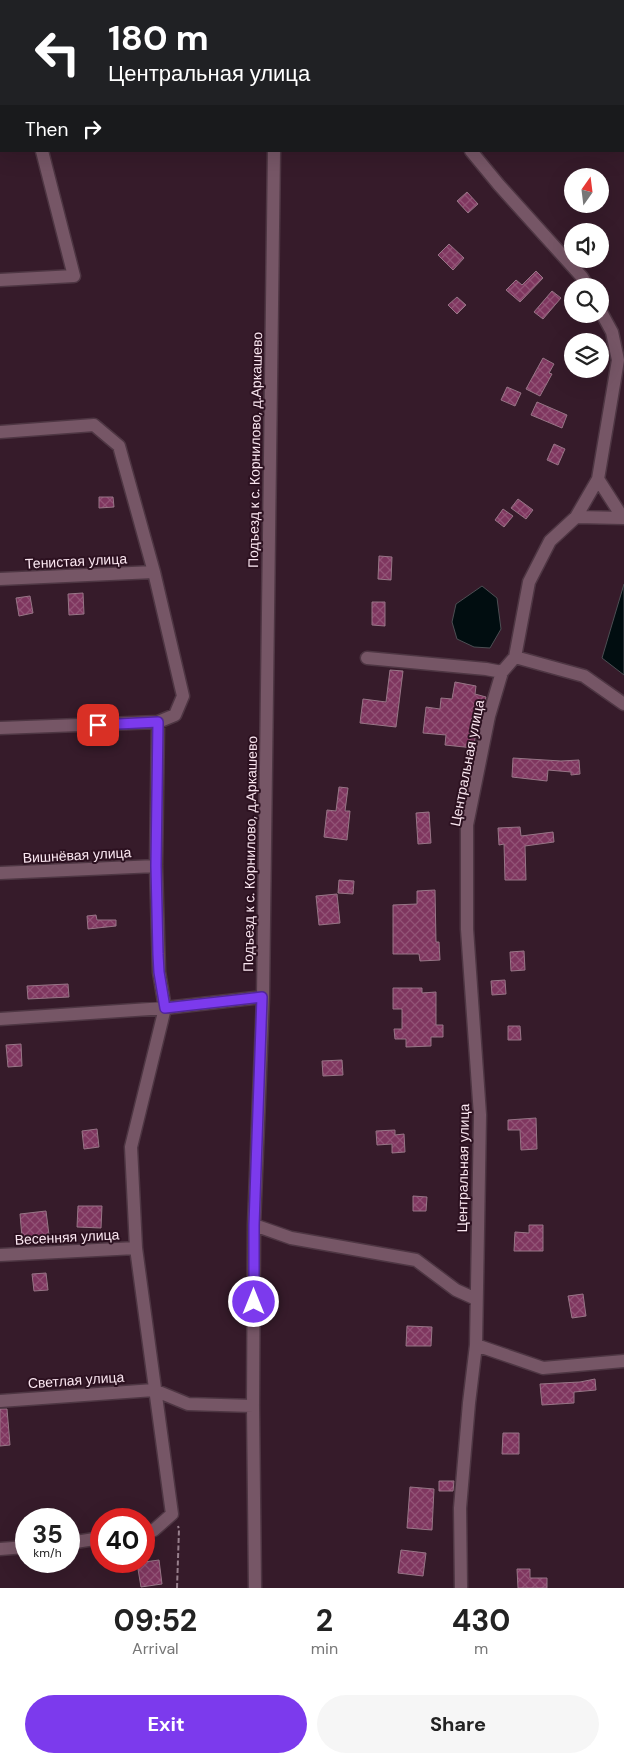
<!DOCTYPE html>
<meta charset="utf-8">
<style>
:root{--surface:#fff;--page:#f6f6f6;--text:#222;--muted:#767676;--accent:#7c3aed}
body{margin:0;font-family:"DM Sans",sans-serif;background:var(--page);color:var(--text);height:100vh;display:flex;flex-direction:column;font-size:19px;white-space:nowrap}
*{box-sizing:border-box;margin:0}
p{font-size:16px;color:var(--muted)}
.icon{flex:none;width:28px;height:28px;fill:none;stroke:currentColor;stroke-width:2;stroke-linecap:round;stroke-linejoin:round}
.map{position:relative;height:1588px;overflow:hidden}
.sheet{display:flex;flex-direction:column;background:var(--surface);flex:1}
.sheet>*{flex:none}
.hud{position:absolute;left:0px;top:0px;width:625px;height:152px;box-shadow:0 5px 20px #0002;background:#202124;color:#fff;overflow:hidden}
.needle{width:32px;rotate:14deg}
.buttons{position:absolute;left:564px;top:168px;display:grid;gap:10px}
.buttons a{display:grid;place-items:center;width:45px;height:45px;border-radius:50%;background:var(--surface);box-shadow:0 5px 20px #0002;font-size:25px}
.speed{position:absolute;left:15px;top:1508px;display:flex;gap:10px;font-size:25px;font-weight:700;text-align:center}
.speed>*{display:grid;place-content:center;width:65px;height:65px;border-radius:50%;background:var(--surface);box-shadow:0 5px 20px #0002;line-height:1}
.speed small{font-size:12px;font-weight:400}
.speed .limit{border:8px solid #d22;background:#fff;color:#111}
.pin{position:absolute;display:grid;place-items:center;width:42px;height:42px;color:#fff;margin:-21px;border-radius:10px;box-shadow:0 2px 8px #0006}
.me{position:absolute;width:55px;margin:-28px;rotate:0deg;stroke-linejoin:round;filter:drop-shadow(0 0 4px #0008)}
.turn{display:flex;align-items:center;gap:18px;height:105px;padding:0 25px;font-size:22px}
.turn .icon{width:65px;height:65px;stroke-width:2.5}
.turn b{display:block;font-size:35px;line-height:42px}
.then{display:flex;align-items:center;height:48px;padding:0 25px;background:#0003;gap:10px;font-size:19px}
.eta{display:flex;justify-content:space-evenly;align-items:center;height:85px;text-align:center}
.eta b{font-size:30px;font-weight:700;line-height:35px}
.button{display:flex;gap:10px;margin-top:auto;padding:10px 25px}
.button a{flex:1;height:58px;border-radius:30px;background:var(--accent);color:#fff;font-size:20px;font-weight:700;line-height:58px;text-align:center}
.button a+a{background:var(--page);color:var(--text)}
.map>svg:first-child{display:block}
.water{fill:#010d10;stroke:#4c4e53}
.building{fill:url(#building-cross-hatch);stroke:#977586}
.lines{fill:none;stroke-linecap:round;stroke-linejoin:round}
.minor-casing{stroke:#4e3643;stroke-width:15}
.path{stroke:#977f8c;stroke-width:2;stroke-dasharray:5 2.5;stroke-linecap:butt}
.minor{stroke:#765666;stroke-width:12}
.route-casing{stroke:#51269a;stroke-width:12}
.route{stroke:#7c3aed;stroke-width:9}
.labels{text-anchor:middle;dominant-baseline:central;stroke-width:4;stroke-linejoin:round;paint-order:stroke}
.street-label{font-size:14px;fill:#fae6f0;stroke:#2c1120}
</style>
<div class="map">
<svg width="624" height="1588" viewBox="0 0 624 1588">
<defs>
<pattern id="building-cross-hatch" width="8" height="8" patternUnits="userSpaceOnUse" patternTransform="scale(1.25)"><rect width="8" height="8" fill="#7f365f"/><path d="M0 0l8 8M0 8l8-8" fill="none" stroke="#925376"/></pattern>
</defs>
<rect width="100%" height="100%" fill="#361b2a"/>
<!-- water -->
<path class="water" d="M624 584V675L602 658Z
M482 586 497 598 501 629 490 648 474 647 457 639 452 622 456 604Z"/>
<!-- building -->
<path class="building" d="M467 192 478 204 468 213 457 201Z
M449 244 464 258 453 270 438 255Z
M536 271 543 278 520 302 506 290 516 280 522 285Z
M552 291 561 298 543 319 534 312Z
M457 297 466 305 457 314 448 305Z
M543 358 554 364 549 373 552 374 540 396 526 389Z
M507 387 521 393 515 406 501 400Z
M537 402 567 415 562 428 531 415Z
M554 444 565 449 558 465 547 460Z
M99 497H113L114 507 99 508Z
M518 499 533 510 526 519 511 508Z
M503 509 513 516 504 527 495 520Z
M379 556 392 557 391 580 378 579Z
M83 593 84 614 69 615 68 594Z
M30 596 33 613 19 616 16 598Z
M372 602H385V626L372 625Z
M390 670 403 671 396 727 360 723 363 699 386 702Z
M455 682 476 686 475 694 486 697 480 719 477 718 474 748 445 745 446 735 423 733 426 707 440 709 441 698 452 699Z
M513 758 561 761 579 760 580 774 571 775V772L548 770 547 781 512 777Z
M339 787 348 788 345 811H350L347 840 324 837 327 810 336 811Z
M429 812 431 843 418 844 416 813Z
M520 827 521 836 553 832 554 842 525 846 526 880H505L504 844 499 845 498 828Z
M339 880 354 881 353 894 338 893Z
M435 890 436 942H439L440 960 420 961 419 954H393V905L417 904V891Z
M337 894 340 923 319 925 316 896Z
M96 915 97 920H116V926L88 929 87 916Z
M524 951 525 970 511 971 510 952Z
M505 980 506 994 492 995 491 981Z
M68 984 69 997 28 999 27 986Z
M393 988H422V993L436 992V1025H443V1037H431V1046L406 1047V1039H395L394 1029H402V1009H393Z
M508 1026H520L521 1040H508Z
M21 1044 22 1066 8 1067 6 1045Z
M342 1060 343 1075 323 1076 322 1061Z
M536 1118 537 1149 521 1150 520 1130H508V1120Z
M97 1129 99 1147 84 1149 82 1131Z
M395 1130V1135L404 1134 405 1152 392 1153V1144L377 1145 376 1131Z
M413 1196 427 1197 426 1211H413Z
M78 1206H102L101 1228 77 1227Z
M46 1211 49 1235 22 1237 20 1214Z
M529 1225H543V1251H514L515 1232 529 1233Z
M46 1273 48 1290 34 1291 32 1274Z
M583 1294 586 1316 572 1318 568 1296Z
M407 1326 432 1327 431 1346H406Z
M595 1379 596 1390 574 1392V1403L542 1405 540 1384 580 1382Z
M0 1409H7L10 1445 0 1446Z
M503 1433H519V1454H502Z
M439 1481H454L453 1491H439Z
M410 1487 434 1489 432 1530 407 1528Z
M401 1550 426 1553 423 1576 398 1573Z
M159 1560 162 1584 141 1587 137 1563Z
M517 1569H530V1578H547V1588H518Z"/>
<g class="lines">
<!-- minor casing -->
<g class="minor-casing">
<path id="minor" d="M376 0V1
M490 0 491 1
M133 1 134 0
M276 1V0
M400 1 402 0
M616 1 617 0
M0 4H1
M0 134H1
M471 151 499 185 582 277 587 286
M0 280 74 276 42 151
M0 432 94 425 119 446 154 572 183 696 175 715 158 722 156 866 159 972 165 1008 131 1147 136 1248 172 1514 154 1530 144 1532
M598 479 623 518
M576 517 624 518
M0 579 154 572
M515 657 584 676 624 704
M367 658 486 669 502 672
M0 728 158 722
M0 873 156 866
M0 1019 165 1008 263 997
M254 1225 291 1238 416 1260 456 1290 476 1299
M0 1255 136 1248
M476 1345 543 1368 624 1361
M0 1401 154 1390 188 1404 253 1406
M69 1543 101 1538
M0 1549 26 1547
M255 1588 253 1406 254 1225 263 997 274 151
M461 1588 460 1508 469 1403 476 1345 480 1115 467 929V825L489 716 502 672 515 657 529 582 550 541 576 517 598 479 618 360 612 332 600 310"/>
</g>
<!-- path -->
<path class="path" d="M177 1588 179 1529 178 1526"/>
<!-- minor -->
<use href="#minor" class="minor"/>
</g>
<g class="lines">
<!-- route casing -->
<g class="route-casing">
<path id="route" d="M98 725 158 722 156 866 158 954 159 972 165 1008 262 997 254 1225V1302"/>
</g>
<!-- route -->
<use href="#route" class="route"/>
</g>
<g class="labels">
<!-- street labels -->
<g class="street-label">
<text transform="translate(255 450) rotate(-89)">Подъезд к с. Корнилово, д.Аркашево</text>
<text transform="translate(76 561) rotate(-3)">Тенистая улица</text>
<text transform="translate(467 763) rotate(-79)">Центральная улица</text>
<text transform="translate(250 854) rotate(-89)">Подъезд к с. Корнилово, д.Аркашево</text>
<text transform="translate(77 855) rotate(-3)">Вишнёвая улица</text>
<text transform="translate(463 1168) rotate(-89)">Центральная улица</text>
<text transform="translate(67 1237) rotate(-3)">Весенняя улица</text>
<text transform="translate(76 1380) rotate(-4)">Светлая улица</text>
</g>
</g>
</svg>
<div class="buttons">
<a><svg class="needle" viewBox="-14 -14 28 28"><path d="M0-13l5 13h-10z" fill="#e53935"/><path d="M0 13l5-13h-10z" fill="#767676"/></svg></a>
<a><svg class="icon" aria-label="sound" viewBox="0 0 24 24"><path d="M4 9h4l5-4v14l-5-4H4zM17 9q2 3 0 6"/></svg></a>
<a><svg class="icon" aria-label="search" viewBox="0 0 24 24"><circle cx="10" cy="10" r="6"/><path d="M15 15l6 6"/></svg></a>
<a><svg class="icon" aria-label="layers" viewBox="0 0 24 24"><path d="M12 4l9 5-9 5-9-5zM3 14l9 5 9-5"/></svg></a>
</div>
<div class="speed"><div>35<small>km/h</small></div><div class="limit">40</div></div>
<div class="pin" style="left:98px;top:725px;background:#d93025"><svg class="icon" aria-label="arrive" viewBox="0 0 24 24"><path d="M6 21V4h12l-3 4 3 4H6"/></svg></div>
<svg class="me" style="left:254px;top:1302px" viewBox="-20 -20 40 40"><circle r="17" fill="#7c3aed" stroke="#fff" stroke-width="3"/><path d="M0-11L8 9 0 5-8 9z" fill="#fff"/></svg>
<div class="hud">
<div class="turn"><svg class="icon" aria-label="left" viewBox="0 0 24 24"><path d="M17 20v-9H6M10 6l-5 5 5 5"/></svg><div><b>180 m</b>Центральная улица</div></div>
<div class="then">Then<svg class="icon" aria-label="right" viewBox="0 0 24 24"><path d="M7 20v-9h11M14 6l5 5-5 5"/></svg></div>
</div>
</div>
<section class="sheet">
<div class="eta">
<div><b>09:52</b><p>Arrival</p></div>
<div><b>2</b><p>min</p></div>
<div><b>430</b><p>m</p></div>
</div>
<div class="button"><a>Exit</a><a>Share</a></div>
</section>
